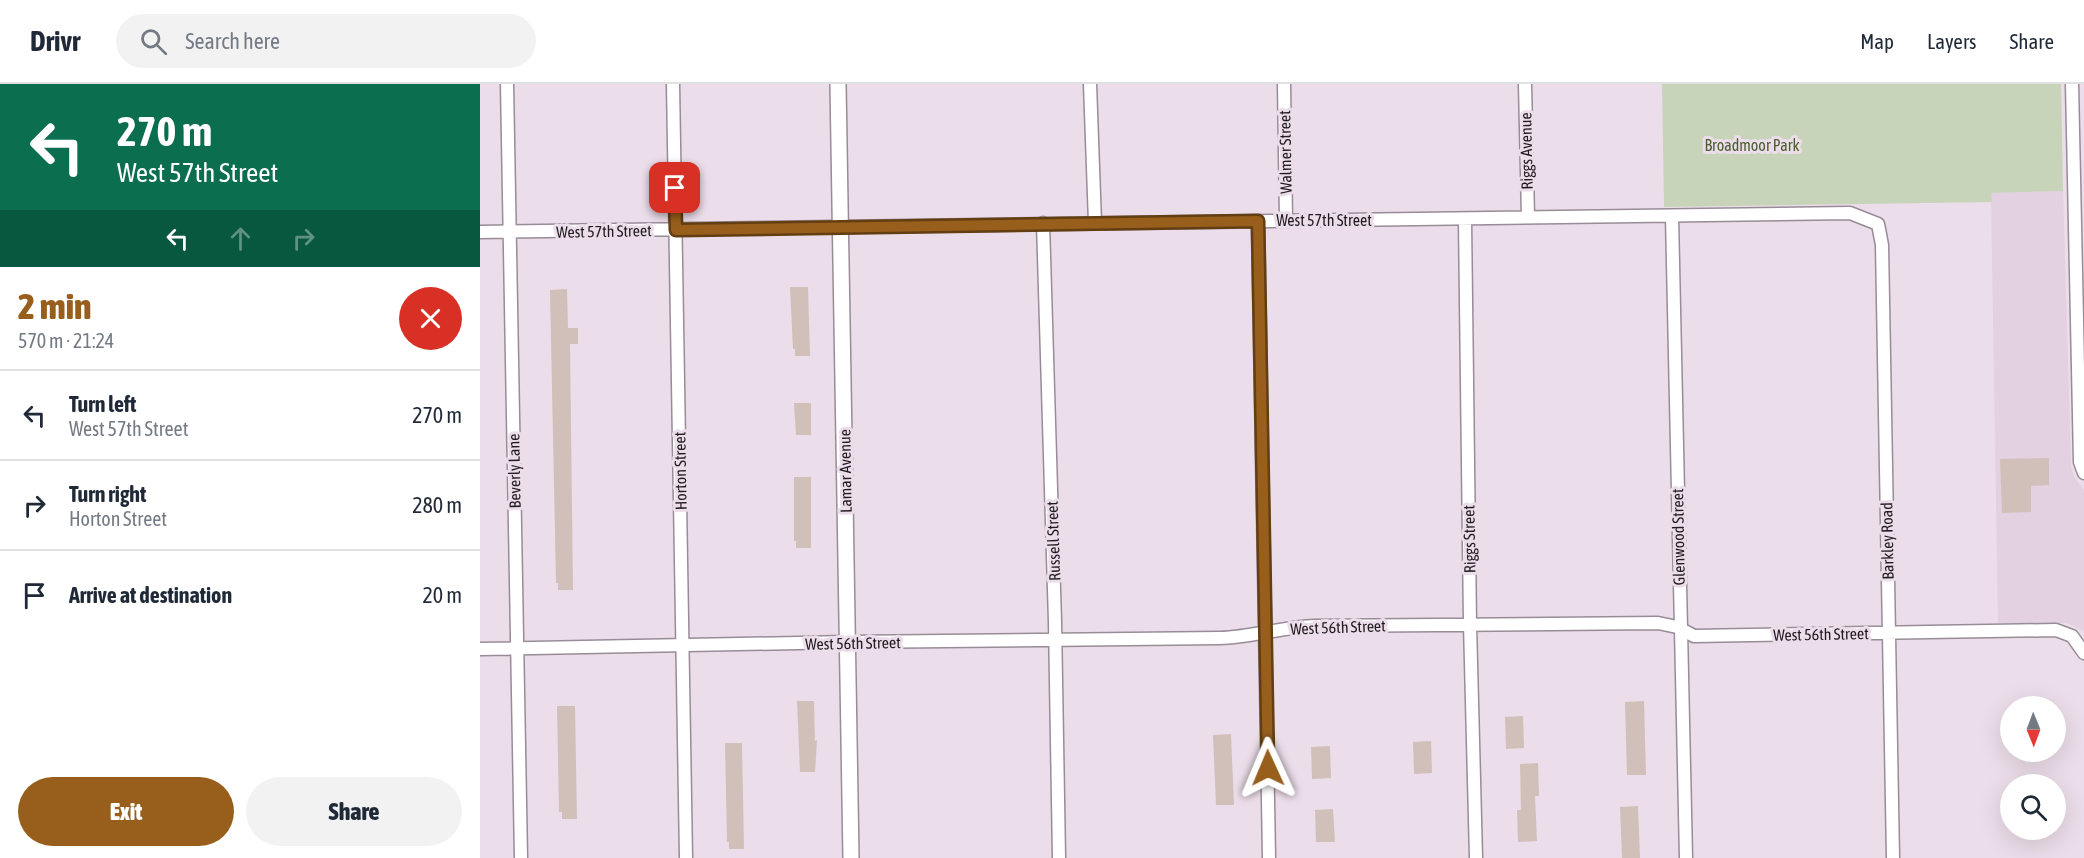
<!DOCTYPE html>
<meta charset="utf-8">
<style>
:root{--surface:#fff;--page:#f2f2f3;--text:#1f2937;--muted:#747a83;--line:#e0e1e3;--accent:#985f1c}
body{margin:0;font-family:"Asap Condensed",sans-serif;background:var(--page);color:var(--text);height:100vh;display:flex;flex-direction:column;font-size:22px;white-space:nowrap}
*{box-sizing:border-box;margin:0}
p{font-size:20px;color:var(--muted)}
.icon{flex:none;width:33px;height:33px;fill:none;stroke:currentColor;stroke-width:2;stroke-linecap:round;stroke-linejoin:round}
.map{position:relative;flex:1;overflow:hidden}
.panel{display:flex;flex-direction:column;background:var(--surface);width:480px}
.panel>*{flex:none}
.banner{background:#0b6e4f;color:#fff;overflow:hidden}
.needle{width:39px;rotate:179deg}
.fabs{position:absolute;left:1520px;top:612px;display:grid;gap:12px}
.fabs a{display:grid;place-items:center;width:66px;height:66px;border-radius:50%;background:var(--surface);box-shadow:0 6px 24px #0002;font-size:30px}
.pin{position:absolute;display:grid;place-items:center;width:51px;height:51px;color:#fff;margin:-26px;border-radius:12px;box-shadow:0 3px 9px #0006}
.me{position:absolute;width:66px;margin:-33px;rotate:359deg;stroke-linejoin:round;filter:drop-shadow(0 0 4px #0008)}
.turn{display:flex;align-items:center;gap:21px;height:126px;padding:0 18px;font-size:27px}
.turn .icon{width:78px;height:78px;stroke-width:2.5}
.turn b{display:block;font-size:42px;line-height:51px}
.lanes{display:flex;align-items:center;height:57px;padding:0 18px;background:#0003;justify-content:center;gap:30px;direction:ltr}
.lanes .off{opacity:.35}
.round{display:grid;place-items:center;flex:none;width:63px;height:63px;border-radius:32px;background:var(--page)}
.summary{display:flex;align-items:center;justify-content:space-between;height:102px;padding:0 18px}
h1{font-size:36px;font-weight:800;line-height:45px;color:var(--accent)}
.cta{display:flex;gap:12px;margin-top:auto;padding:12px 18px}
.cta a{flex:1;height:69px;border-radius:36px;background:var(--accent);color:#fff;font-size:24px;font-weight:800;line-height:69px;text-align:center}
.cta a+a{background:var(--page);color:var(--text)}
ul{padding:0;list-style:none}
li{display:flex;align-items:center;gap:18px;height:90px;padding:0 18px;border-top:2px solid var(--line)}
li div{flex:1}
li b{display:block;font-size:22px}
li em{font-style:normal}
header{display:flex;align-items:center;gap:36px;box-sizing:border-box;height:84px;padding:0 30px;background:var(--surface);border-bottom:2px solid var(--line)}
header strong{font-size:28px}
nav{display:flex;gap:33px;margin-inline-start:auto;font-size:21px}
.search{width:420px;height:54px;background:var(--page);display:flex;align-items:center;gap:15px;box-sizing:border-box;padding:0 21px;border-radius:33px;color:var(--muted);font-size:22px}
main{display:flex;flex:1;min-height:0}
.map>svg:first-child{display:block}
.built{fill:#e3d0e1}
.green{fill:#c8d4b9}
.building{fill:#d1c0b9}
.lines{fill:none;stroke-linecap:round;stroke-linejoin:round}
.minor-casing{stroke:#988c97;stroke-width:15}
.tertiary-casing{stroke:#988c97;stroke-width:18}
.minor{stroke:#fff;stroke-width:12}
.tertiary{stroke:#fff;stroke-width:15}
.route-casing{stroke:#633e12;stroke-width:15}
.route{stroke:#985f1c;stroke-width:10}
.labels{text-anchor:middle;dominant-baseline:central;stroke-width:6;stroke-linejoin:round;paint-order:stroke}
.park-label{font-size:16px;fill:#4b5e2d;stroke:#ebdde9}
.street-label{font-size:16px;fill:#201c20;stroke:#ebdde9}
</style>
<header>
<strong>Drivr</strong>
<div class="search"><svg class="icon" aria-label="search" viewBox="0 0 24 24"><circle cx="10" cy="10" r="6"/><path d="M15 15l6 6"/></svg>Search here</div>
<nav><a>Map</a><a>Layers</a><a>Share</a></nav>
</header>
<main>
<section class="panel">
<div class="banner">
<div class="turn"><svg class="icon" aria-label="left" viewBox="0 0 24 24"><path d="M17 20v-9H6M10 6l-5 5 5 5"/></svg><div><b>270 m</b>West 57th Street</div></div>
<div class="lanes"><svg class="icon" aria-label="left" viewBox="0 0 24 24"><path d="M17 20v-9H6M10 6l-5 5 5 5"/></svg><svg class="icon off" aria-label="ahead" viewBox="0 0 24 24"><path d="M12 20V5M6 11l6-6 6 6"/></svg><svg class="icon off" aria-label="right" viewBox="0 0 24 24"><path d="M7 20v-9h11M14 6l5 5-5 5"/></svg></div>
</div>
<div class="summary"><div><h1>2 min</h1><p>570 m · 21:24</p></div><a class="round" style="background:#d93025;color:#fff"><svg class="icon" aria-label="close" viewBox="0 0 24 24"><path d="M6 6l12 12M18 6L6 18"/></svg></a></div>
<ul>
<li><svg class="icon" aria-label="left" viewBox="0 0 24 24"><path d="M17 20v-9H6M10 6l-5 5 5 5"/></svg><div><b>Turn left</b><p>West 57th Street</p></div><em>270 m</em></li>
<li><svg class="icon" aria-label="right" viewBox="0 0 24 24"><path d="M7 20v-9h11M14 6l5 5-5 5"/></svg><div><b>Turn right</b><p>Horton Street</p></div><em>280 m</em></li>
<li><svg class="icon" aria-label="arrive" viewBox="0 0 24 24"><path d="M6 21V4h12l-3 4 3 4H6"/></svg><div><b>Arrive at destination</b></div><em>20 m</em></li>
</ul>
<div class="cta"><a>Exit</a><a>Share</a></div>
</section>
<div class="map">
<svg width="1604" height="774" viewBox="0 0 1604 774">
<rect width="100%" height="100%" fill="#ebdde9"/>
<!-- built -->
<path class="built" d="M1583 107 1591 381 1594 393 1604 406V547L1586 539H1518L1511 109Z"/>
<!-- green -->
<path class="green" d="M1182 0H1581L1583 107 1511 109 1512 118 1184 123Z"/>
<!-- building -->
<path class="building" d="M310 203H328L330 272H315V265H313Z
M87 205 88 244H98V260H90L93 506H78V499H76L70 206Z
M314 319H331V351H316Z
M1569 374V401L1551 402V428L1522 429 1520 375Z
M314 393H331V464H316V457H314Z
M317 617H334L335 657 337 656 335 688H320Z
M1164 617 1166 691H1147L1145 618Z
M77 622H95L97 735H82V728H79Z
M1043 632 1044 664 1026 665 1025 633Z
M751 650 754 721H736L733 651Z
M951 657 952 689 934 690 933 658Z
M245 659H262L264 765H249V758H247Z
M850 662 851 694 832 695 831 663Z
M1058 679 1059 712H1055L1057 757 1038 758 1037 726H1041L1040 680Z
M1158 722 1160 774H1142L1140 723Z
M853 725 855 758H836L835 726Z"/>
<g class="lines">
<!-- minor casing -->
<g class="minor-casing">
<path id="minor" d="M27 0 41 774
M193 0 206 774
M610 0 615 139
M804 0 806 136
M1045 0 1048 133
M1592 0 1600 378 1604 389
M1192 133 1206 774
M985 136 990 540 996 774
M778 137 789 774
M563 139 575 538 579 774
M0 148 1370 129 1398 140 1402 161 1413 774
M0 565 368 558 740 554C772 553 802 543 835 542L1178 539 1197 543 1214 552 1576 546 1592 552 1604 569"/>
</g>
<!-- tertiary casing -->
<g class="tertiary-casing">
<path id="tertiary" d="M358 0 371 774"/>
</g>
<!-- minor -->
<use href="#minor" class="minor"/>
<!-- tertiary -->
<use href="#tertiary" class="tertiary"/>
</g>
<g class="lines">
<!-- route casing -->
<g class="route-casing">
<path id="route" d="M195 104 196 146 778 137 788 684"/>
</g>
<!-- route -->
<use href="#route" class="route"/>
</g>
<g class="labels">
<!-- park labels -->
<g class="park-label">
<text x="1272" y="61">Broadmoor Park</text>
</g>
<!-- street labels -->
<g class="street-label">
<text transform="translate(1046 67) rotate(-91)">Riggs Avenue</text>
<text transform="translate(805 68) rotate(-91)">Walmer Street</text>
<text x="844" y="136">West 57th Street</text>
<text transform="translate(124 147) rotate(-1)">West 57th Street</text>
<text transform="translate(34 387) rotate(-91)">Beverly Lane</text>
<text transform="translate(200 387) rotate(-91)">Horton Street</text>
<text transform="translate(365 387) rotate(-91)">Lamar Avenue</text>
<text transform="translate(1198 453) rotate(-91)">Glenwood Street</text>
<text transform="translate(989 455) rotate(-91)">Riggs Street</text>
<text transform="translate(573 457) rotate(-92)">Russell Street</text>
<text transform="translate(1407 457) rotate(-91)">Barkley Road</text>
<text transform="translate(858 543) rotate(-2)">West 56th Street</text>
<text transform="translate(1341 550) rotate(-1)">West 56th Street</text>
<text transform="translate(373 559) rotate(-1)">West 56th Street</text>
</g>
</g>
</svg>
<div class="fabs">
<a><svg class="needle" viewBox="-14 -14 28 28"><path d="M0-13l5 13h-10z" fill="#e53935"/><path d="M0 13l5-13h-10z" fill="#747a83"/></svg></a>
<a><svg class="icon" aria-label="search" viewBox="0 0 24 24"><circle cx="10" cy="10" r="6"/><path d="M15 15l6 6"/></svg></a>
</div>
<div class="pin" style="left:195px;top:104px;background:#d93025"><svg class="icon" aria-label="arrive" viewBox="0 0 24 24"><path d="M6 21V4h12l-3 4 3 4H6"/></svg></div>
<svg class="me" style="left:788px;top:684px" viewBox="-20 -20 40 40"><path d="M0-17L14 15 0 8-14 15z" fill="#985f1c" stroke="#fff" stroke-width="4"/></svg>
</div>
</main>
